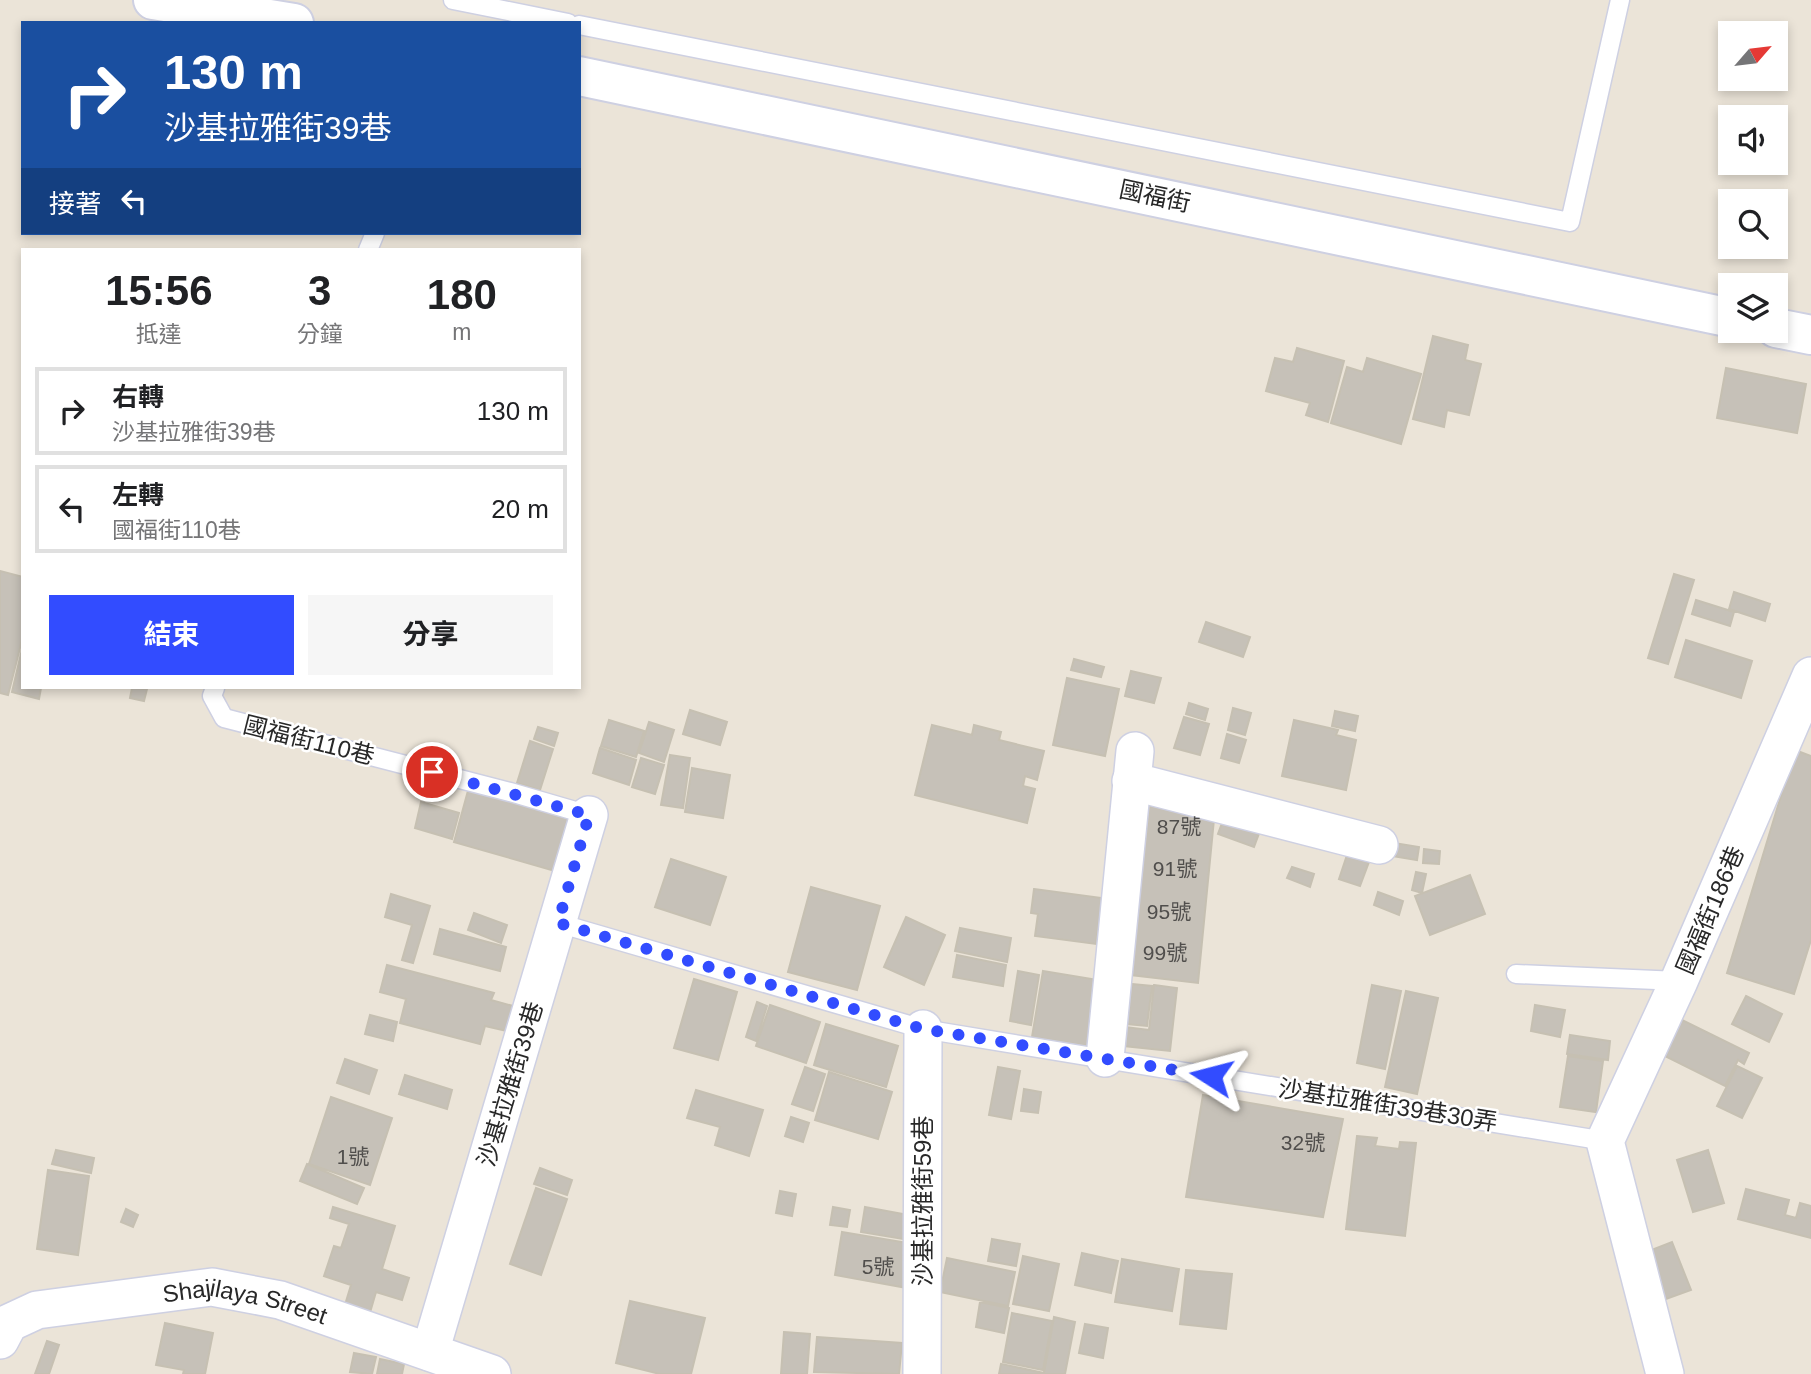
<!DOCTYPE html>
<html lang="zh-TW">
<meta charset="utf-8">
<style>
:root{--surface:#fff;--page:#f6f6f6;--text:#202124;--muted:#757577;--line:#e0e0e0;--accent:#324cff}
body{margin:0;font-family:Arial,"Noto Sans TC",sans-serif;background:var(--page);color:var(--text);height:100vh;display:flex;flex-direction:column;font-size:26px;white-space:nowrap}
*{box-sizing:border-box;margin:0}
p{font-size:23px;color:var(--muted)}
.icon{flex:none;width:38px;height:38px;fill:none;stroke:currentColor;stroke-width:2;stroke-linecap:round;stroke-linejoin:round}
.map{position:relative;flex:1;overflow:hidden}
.details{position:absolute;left:21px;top:248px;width:560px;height:441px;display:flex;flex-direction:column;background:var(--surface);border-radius:0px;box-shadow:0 4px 10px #0003}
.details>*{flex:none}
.top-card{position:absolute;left:21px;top:21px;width:560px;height:214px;border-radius:0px;box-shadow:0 4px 10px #0003;background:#1a4fa0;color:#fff;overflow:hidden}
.needle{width:46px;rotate:62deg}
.buttons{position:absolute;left:1718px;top:21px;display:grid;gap:14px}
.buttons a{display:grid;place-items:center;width:70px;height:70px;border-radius:0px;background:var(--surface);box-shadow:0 4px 10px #0003;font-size:35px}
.pin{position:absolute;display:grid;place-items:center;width:60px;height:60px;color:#fff;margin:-30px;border:4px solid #fff;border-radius:50%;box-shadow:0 2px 7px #0007}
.me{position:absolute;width:77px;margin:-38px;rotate:279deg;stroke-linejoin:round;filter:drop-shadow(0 0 5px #0008)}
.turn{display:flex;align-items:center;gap:24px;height:147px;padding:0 28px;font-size:32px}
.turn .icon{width:91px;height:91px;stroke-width:2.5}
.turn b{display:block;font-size:49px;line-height:60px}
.then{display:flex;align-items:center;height:66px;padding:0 28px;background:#0003;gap:14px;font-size:26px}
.eta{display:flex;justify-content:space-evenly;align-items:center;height:119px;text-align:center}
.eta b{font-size:42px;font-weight:700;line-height:49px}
.button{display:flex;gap:14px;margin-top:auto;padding:14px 28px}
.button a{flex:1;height:80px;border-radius:0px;background:var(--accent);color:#fff;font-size:28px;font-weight:700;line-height:80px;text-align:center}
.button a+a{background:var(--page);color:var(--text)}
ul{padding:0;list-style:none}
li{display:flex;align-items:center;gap:21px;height:88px;margin:0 14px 10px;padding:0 14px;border:4px solid var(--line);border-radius:0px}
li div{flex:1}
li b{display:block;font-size:26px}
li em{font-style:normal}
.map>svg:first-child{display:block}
.building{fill:#c6c1b8;stroke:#c6c0b2;stroke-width:2}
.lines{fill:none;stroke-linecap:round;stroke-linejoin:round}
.service-casing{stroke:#ced0e2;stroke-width:21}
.minor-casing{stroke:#ced0e2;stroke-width:40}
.tertiary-casing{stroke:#ced0e2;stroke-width:42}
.service{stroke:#fff;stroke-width:18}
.minor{stroke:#fff;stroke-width:37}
.tertiary{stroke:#fff;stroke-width:38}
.route{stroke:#324cff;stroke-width:12;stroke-dasharray:0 21.6}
.labels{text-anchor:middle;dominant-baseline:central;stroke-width:5;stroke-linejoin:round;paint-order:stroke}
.number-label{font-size:21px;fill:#504e4c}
.street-label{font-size:24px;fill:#282828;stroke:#fff}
</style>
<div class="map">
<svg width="1811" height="1374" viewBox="0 0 1811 1374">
<rect width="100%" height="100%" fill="#ebe4d8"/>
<!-- building -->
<path class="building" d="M1433 336 1468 345 1465 360 1481 364 1469 415 1447 410 1444 427 1413 419Z
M1297 348 1344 361 1328 422 1306 415 1310 403 1266 391 1275 358 1293 362Z
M1367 358 1421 374 1401 444 1331 423 1347 367 1363 372Z
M1726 368 1806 384 1797 433 1717 418Z
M0 571 23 577V636L8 695 0 693Z
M1674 574 1694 580 1668 664 1648 658Z
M1734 592 1770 604 1765 621 1729 609Z
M1696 600 1734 612 1730 626 1692 614Z
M1206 622 1250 637 1243 657 1199 642Z
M1686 640 1752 661 1741 698 1675 677Z
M23 645V688H41L39 699 12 692Z
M1074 659 1104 667 1101 677 1071 670Z
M1131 671 1161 678 1154 703 1125 696Z
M1067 678 1119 689 1105 756 1053 745Z
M132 688 147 689 144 701 130 698Z
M1189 703 1208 709 1205 720 1186 714Z
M1233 708 1251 713 1245 735 1228 730Z
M690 710 727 722 720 745 683 734Z
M1335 711 1358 716 1355 731 1332 726Z
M1184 717 1209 724 1200 755 1174 748Z
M609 720 644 731 636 757 601 746Z
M1294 720 1338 730 1336 735 1356 740 1346 790 1282 776Z
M649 722 674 730 664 762 639 753Z
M932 725 972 735 974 725 1001 732 999 740 1044 751 1037 780 1025 776 1023 786 1035 789 1027 823 915 795Z
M538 727 558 733 554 746 534 739Z
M1227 734 1246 740 1239 763 1221 758Z
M530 741 553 749 540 790 517 783Z
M600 748 636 760 629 785 593 773Z
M1795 750 1811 756V940L1794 994 1727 973Z
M670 755 690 758 683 808 661 805Z
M641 758 664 765 655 794 632 787Z
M692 768 730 775 723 818 685 812Z
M469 787 570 817 555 871 454 842Z
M1150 800 1215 809 1198 983 1131 975Z
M421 802 459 813 452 839 415 828Z
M1225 815 1261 828 1254 847 1218 834Z
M1394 843 1419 847 1417 860 1392 856Z
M1424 849 1440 851 1439 864 1423 863Z
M1347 855 1369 862 1360 886 1339 879Z
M671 859 726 877 710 925 655 907Z
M1292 867 1314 874 1310 887 1287 878Z
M1416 872 1426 874 1422 893 1412 890Z
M1470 875 1485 914 1430 935 1415 896Z
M811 887 880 906 857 990 788 972Z
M1034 889 1102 898 1096 944 1035 936 1038 914 1031 913Z
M1378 892 1403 901 1399 915 1374 905Z
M391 894 430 906 413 963 402 960 412 925 385 917Z
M474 913 507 925 501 943 468 930Z
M906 917 945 935 924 985 884 967Z
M960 928 1011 938 1007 962 955 951Z
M440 929 506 947 500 971 434 954Z
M957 955 1006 965 1003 986 953 977Z
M387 965 494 993 491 1000 513 1006 507 1031 485 1026 480 1044 400 1023 406 999 380 992Z
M1018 971 1039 975 1031 1025 1010 1021Z
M1043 971 1104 981 1093 1047 1032 1037Z
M694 979 737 992 718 1060 674 1048Z
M1132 984 1152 986 1147 1026 1127 1024Z
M1154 985 1177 988 1170 1051 1124 1046 1126 1027 1149 1030Z
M1372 985 1401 991 1385 1069 1357 1063Z
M1406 991 1438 998 1417 1094 1385 1087Z
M1746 996 1782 1014 1769 1042 1732 1024Z
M757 1002 767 1006 756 1041 746 1037Z
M770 1005 820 1022 806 1063 756 1046Z
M1535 1005 1565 1010 1560 1037 1531 1031Z
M370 1015 397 1022 393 1041 365 1034Z
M1674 1016 1749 1053 1744 1064 1738 1060 1725 1086 1657 1052Z
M826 1024 898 1046 886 1087 814 1065Z
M1570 1035 1610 1041 1608 1060 1567 1054Z
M1568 1056 1603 1061 1596 1112 1560 1107Z
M345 1059 377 1070 369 1094 337 1083Z
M1737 1066 1762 1078 1742 1118 1717 1106Z
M805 1067 825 1074 813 1111 792 1104Z
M998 1067 1020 1071 1011 1119 989 1115Z
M829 1072 892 1092 878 1139 815 1120Z
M405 1075 452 1090 447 1109 399 1094Z
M1024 1089 1041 1092 1038 1113 1021 1111Z
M696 1090 763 1110 749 1156 715 1145 720 1127 687 1118Z
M1203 1095 1343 1119 1323 1217 1186 1197Z
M331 1097 392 1118 370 1185 309 1164Z
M791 1117 809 1123 803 1142 785 1136Z
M1357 1136 1377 1138 1375 1146 1399 1149 1400 1142 1416 1143 1405 1236 1346 1229Z
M56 1150 94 1158 91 1173 52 1164Z
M1708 1150 1724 1203 1693 1212 1677 1160Z
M307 1164 364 1188 357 1204 300 1181Z
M540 1168 572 1180 567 1195 534 1184Z
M48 1170 89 1176 78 1255 37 1249Z
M536 1188 567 1199 541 1275 510 1264Z
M1746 1189 1789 1200 1785 1215 1796 1218 1800 1203 1811 1206V1238L1738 1219Z
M780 1191 796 1194 792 1216 776 1213Z
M333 1207 395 1226 382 1269 409 1278 402 1300 376 1292 369 1316 344 1308 351 1285 324 1276 334 1246 341 1248 349 1224 330 1218Z
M833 1207 850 1210 847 1227 830 1225Z
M865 1207 914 1216 910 1240 861 1232Z
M126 1209 138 1215 133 1227 121 1222Z
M842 1232 914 1244 907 1288 835 1275Z
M992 1239 1020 1244 1016 1266 988 1261Z
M1672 1242 1691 1290 1655 1303 1636 1256Z
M1082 1253 1118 1261 1111 1293 1075 1285Z
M1023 1256 1059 1264 1049 1311 1013 1304Z
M947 1258 1015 1272 1008 1306 940 1292Z
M1122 1259 1179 1269 1172 1311 1115 1302Z
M1186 1270 1232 1274 1226 1329 1180 1324Z
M630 1301 705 1318 691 1374H660L616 1363Z
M980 1302 1009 1308 1004 1333 976 1327Z
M1012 1313 1052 1321 1043 1370 1003 1362Z
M1054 1317 1075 1322 1065 1374H999L1001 1364 1044 1373Z
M165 1323 213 1333 205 1374H183L184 1370 156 1365Z
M1085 1324 1108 1328 1103 1358 1079 1353Z
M784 1332 810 1334 807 1374H781Z
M817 1337 902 1343 899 1374 814 1372Z
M47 1341 59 1345 49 1374H35Z
M354 1353 376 1357 372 1374 350 1372Z
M380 1359 404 1364 402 1374H377Z"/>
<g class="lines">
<!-- service casing -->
<g class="service-casing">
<path id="service" d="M453 0 568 23
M579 25 1570 222 1620 0
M368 250 375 233
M215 688 212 696 224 718 510 792 589 815
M558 923 923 1029 1605 1141
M1516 974 1679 981"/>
</g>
<!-- minor casing -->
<g class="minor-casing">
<g id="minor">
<path d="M1131 781 1379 845"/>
<path d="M1105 1058 1135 751"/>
<path id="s1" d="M0 1340 9 1323 37 1310 212 1287 280 1300 492 1374"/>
<path d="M430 1352 589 815"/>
<path d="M922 1374 923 1029"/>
<path d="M1665 1374 1605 1141 1679 981 1811 676"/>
</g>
</g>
<!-- tertiary casing -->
<g class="tertiary-casing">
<path id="tertiary" d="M153 0 294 23
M579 76 1731 318
M1776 328 1811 335"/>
</g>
<!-- service -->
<use href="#service" class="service"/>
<!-- minor -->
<use href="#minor" class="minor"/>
<!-- tertiary -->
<use href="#tertiary" class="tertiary"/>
</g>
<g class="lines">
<!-- route -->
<path class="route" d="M432 772 589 815 558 923 923 1029 1211 1076"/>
</g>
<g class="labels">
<!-- number labels -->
<g class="number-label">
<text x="1179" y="826">87號</text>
<text x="1175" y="868">91號</text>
<text x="1169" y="911">95號</text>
<text x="1165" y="952">99號</text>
<text x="1303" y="1142">32號</text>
<text x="353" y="1156">1號</text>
<text x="878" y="1266">5號</text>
</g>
<!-- street labels -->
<g class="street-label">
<text transform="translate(1155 196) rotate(12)">國福街</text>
<text transform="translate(309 740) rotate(14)">國福街110巷</text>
<text transform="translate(1710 910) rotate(-67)">國福街186巷</text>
<text transform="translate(510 1084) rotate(-73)">沙基拉雅街39巷</text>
<text transform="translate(1388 1105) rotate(9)">沙基拉雅街39巷30弄</text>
<text transform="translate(922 1201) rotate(-90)">沙基拉雅街59巷</text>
<text stroke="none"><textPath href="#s1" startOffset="261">Shajilaya Street</textPath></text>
</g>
</g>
</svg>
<div class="buttons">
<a><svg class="needle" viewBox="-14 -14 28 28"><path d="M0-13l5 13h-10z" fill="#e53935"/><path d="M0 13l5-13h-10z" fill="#757577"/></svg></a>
<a><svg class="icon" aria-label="sound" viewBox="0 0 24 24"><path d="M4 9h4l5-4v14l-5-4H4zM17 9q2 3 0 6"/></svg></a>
<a><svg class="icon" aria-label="search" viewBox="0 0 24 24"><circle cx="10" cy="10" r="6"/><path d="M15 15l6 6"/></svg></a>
<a><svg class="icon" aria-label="layers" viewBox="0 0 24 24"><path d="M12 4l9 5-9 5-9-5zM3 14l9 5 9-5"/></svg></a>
</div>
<div class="pin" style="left:432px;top:772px;background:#d93025"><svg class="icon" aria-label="arrive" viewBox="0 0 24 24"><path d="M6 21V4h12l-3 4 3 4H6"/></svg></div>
<svg class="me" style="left:1211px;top:1076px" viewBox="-20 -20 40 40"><path d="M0-17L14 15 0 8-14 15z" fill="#324cff" stroke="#fff" stroke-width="4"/></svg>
<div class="top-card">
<div class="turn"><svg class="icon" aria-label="right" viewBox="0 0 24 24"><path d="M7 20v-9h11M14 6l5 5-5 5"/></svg><div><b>130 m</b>沙基拉雅街39巷</div></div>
<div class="then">接著<svg class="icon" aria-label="left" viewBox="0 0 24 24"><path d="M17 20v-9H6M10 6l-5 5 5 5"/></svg></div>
</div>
<section class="details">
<div class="eta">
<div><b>15:56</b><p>抵達</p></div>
<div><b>3</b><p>分鐘</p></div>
<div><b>180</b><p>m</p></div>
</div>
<ul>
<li><svg class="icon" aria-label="right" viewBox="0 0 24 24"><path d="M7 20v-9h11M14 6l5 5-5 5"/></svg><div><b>右轉</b><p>沙基拉雅街39巷</p></div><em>130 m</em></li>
<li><svg class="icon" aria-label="left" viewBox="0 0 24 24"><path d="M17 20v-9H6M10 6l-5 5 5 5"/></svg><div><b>左轉</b><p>國福街110巷</p></div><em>20 m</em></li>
</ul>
<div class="button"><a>結束</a><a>分享</a></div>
</section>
</div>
